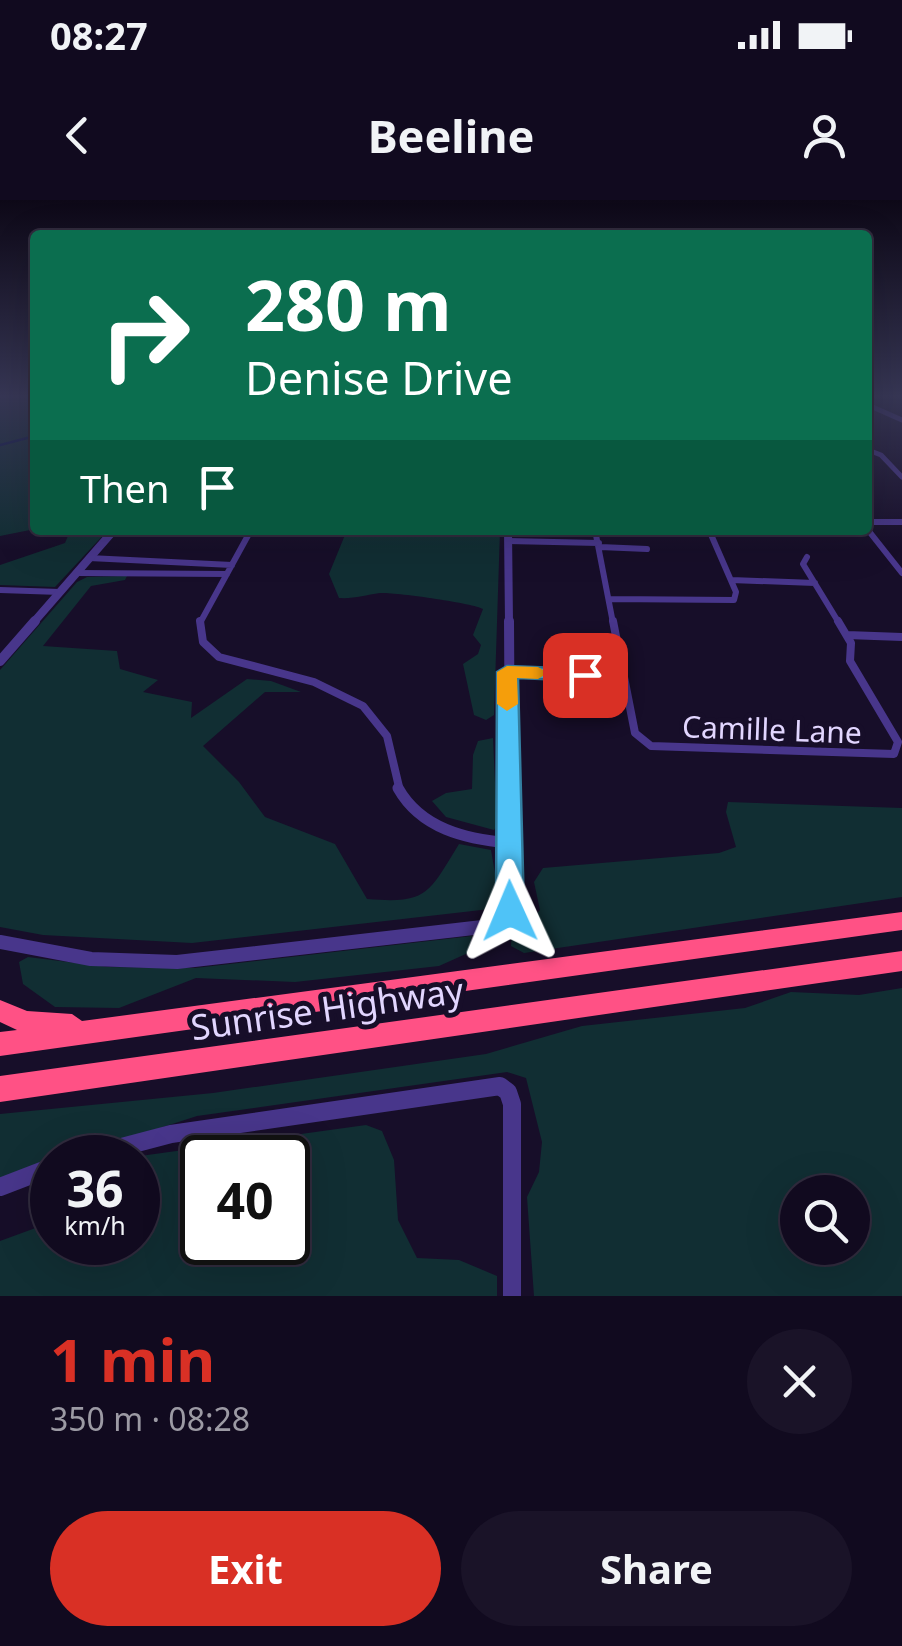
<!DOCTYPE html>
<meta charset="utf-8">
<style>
:root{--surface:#110a1f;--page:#1a1328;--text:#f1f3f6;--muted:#9c9aa4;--line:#302b3d;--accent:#d93025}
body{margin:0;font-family:"Noto Sans",sans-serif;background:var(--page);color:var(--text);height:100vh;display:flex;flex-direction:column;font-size:38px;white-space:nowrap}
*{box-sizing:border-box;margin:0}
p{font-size:32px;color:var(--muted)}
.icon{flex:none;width:55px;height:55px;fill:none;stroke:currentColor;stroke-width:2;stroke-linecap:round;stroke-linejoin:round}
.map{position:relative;height:1096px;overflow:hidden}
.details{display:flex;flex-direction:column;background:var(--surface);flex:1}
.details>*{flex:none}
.top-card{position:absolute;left:30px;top:30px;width:842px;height:305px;border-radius:10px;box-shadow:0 10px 40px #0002,0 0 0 2px var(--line);background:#0b6e4f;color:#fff;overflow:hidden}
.controls{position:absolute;left:780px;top:975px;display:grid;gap:20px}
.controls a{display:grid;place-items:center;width:90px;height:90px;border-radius:50%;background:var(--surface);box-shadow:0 10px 40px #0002,0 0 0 2px var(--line);font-size:50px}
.speed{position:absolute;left:30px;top:935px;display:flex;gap:20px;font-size:50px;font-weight:700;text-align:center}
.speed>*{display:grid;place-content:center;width:130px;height:130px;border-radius:50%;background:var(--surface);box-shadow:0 10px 40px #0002,0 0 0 2px var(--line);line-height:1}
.speed small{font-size:25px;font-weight:400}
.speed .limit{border:5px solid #111;border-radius:15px;background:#fff;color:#111}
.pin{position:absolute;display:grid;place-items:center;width:85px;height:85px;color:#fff;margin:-42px;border-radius:20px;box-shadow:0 5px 15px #0006}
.me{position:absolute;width:110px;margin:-55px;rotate:359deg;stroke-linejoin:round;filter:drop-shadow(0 0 8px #0008)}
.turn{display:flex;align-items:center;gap:35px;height:210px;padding:0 50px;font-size:45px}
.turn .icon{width:130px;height:130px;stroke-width:2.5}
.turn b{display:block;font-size:70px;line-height:85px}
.then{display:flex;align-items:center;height:95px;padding:0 50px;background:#0003;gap:20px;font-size:38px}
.round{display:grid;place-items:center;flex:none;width:105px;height:105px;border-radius:52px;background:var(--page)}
.headline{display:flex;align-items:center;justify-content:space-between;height:170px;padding:0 50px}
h1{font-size:60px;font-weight:700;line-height:75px;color:var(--accent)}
.action{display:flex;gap:20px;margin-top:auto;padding:20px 50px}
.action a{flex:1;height:115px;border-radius:60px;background:var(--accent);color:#fff;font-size:40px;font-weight:700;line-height:115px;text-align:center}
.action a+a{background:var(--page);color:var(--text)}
.status{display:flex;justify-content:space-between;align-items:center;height:70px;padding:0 50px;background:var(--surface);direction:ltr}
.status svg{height:28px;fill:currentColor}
header{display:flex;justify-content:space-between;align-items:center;height:130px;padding:0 50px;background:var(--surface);font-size:45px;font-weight:700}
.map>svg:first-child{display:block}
.green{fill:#112e33;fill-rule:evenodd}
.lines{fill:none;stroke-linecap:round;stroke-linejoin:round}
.stream{stroke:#071349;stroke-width:2.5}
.minor-far3{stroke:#48368b;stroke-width:5}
.minor-far2{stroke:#48368b;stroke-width:6}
.minor-far1{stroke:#48368b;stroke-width:8}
.minor{stroke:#48368b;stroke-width:11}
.tertiary-far3{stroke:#48368b;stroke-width:8}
.tertiary-far2{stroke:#48368b;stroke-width:10}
.tertiary-far1{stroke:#48368b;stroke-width:14}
.tertiary{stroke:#48368b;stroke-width:18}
.motorway{fill:#ff5185;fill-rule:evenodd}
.route{fill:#4fc3f7;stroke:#337fa1;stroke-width:2.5}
.slow{fill:#f59e0b}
.labels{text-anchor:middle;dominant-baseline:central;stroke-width:10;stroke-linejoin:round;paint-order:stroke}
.street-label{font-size:30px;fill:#e2d6ff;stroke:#170e29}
.near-street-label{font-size:35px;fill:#e2d6ff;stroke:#170e29}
</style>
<div class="status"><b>08:27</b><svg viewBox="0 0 49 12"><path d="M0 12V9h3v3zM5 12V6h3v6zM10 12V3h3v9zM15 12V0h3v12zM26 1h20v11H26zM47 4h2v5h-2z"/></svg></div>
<header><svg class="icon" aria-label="back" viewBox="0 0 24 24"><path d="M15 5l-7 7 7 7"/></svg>Beeline<svg class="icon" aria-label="person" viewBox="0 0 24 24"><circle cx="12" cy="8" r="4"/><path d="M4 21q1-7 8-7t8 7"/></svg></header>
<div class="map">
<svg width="902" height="1096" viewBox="0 0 902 1096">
<rect width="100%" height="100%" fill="#170e29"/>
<!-- green -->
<path class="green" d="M0 196H35V329L0 336Z
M67 330H108L55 387 0 385V365L65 343 70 331Z
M347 330H500L494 515 486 520 474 515 463 464 478 454 481 445 473 435 483 409C474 403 393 392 380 393 365 395 354 399 339 398L329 374Z
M127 376 125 380 91 386 43 446 117 451 120 469 158 480 143 492 192 502 191 518 247 479 271 481 301 492H265L203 546 239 582 265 617 335 644 367 699C428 704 428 694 459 644L491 650 496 679 490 709 192 743 43 735 0 727V470L77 382 87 377Z
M493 538 497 626 494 630 446 617 432 601 446 593 472 589 473 555 478 541Z
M728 602 902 608V697L524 753 511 746 512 730 529 722 540 710 534 682 543 668 719 653 736 647 726 612Z
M472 736 468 753 439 766 295 782 196 778 119 808 55 807 23 784 19 762 28 757 108 767 195 768Z
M902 788V1096H534L527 997 539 972 542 942 526 878 507 872 197 916 70 957 52 958V963L0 981V914L213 893 486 854 582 826 745 808 791 792 859 795ZM798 992H852V1048H798Z
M366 925 382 931 394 960 398 1020 417 1058 459 1060 497 1076V1096H0V1041L52 1022V1042H138V958L133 957ZM202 958H288V1042H202Z"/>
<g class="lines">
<!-- stream -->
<path class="stream" d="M0 245 35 236"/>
<!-- minor-far3 -->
<path class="minor-far3" d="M868 205 902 220
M868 250 881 255 902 277"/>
<!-- minor-far2 -->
<path class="minor-far2" d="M868 322H902
M595 330 613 423
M868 330 902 373
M508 341 599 343
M600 347 647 349
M807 357 803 364 839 423
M89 358 232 365
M76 373 227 374
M731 380 815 383
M0 390 60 392
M609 399 734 400 736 392 709 330
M200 423 251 330"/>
<!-- minor-far1 -->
<path class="minor-far1" d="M200 421 203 442 219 457 314 482 363 506 387 536 400 591
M613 421 635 533 651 546 894 554 898 542 850 461 851 443 838 421
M847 435 902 437
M507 472 623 477"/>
<!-- minor -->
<path class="minor" d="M398 588C421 629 466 639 509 643"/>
<!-- tertiary-far3 -->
<path class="tertiary-far3" d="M508 330 509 423
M33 423 114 330"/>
<!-- tertiary-far2 -->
<path class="tertiary-far2" d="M509 421 510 591
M0 461 35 421"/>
<!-- tertiary-far1 -->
<path class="tertiary-far1" d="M0 742 91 759 177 762 491 726 507 719 511 705 510 588"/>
<!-- tertiary -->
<path class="tertiary" d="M80 958 171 934 500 886 508 892 512 904V1096
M0 987 52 967"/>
<!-- motorway -->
<path class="motorway" d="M902 712V730L0 856V832L17 830 0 822V800L27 811 72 814 82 821Z
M902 751V771L0 902V876Z"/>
</g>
<!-- sky -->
<linearGradient id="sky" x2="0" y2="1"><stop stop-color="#0d0817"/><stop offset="0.56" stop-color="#363654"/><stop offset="1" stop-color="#363654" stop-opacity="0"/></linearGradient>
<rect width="902" height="350" fill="url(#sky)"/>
<!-- route -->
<path class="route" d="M507 466 585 469 595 475 585 481 518 478 524 711 520 719 510 722 500 719 496 711 497 472Z"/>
<!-- slow -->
<path class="slow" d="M507 466 538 467 548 473 538 479 517 478 518 504 507 511 497 504V472Z"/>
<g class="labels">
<!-- street labels -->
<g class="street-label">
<text transform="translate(772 529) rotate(2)">Camille Lane</text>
</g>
<!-- near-street labels -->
<g class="near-street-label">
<text transform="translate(327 808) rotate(-8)">Sunrise Highway</text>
</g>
</g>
</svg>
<div class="controls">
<a><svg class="icon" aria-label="search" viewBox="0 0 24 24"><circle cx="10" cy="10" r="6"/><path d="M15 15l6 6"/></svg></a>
</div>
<div class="speed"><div>36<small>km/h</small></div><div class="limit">40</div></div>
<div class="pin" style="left:585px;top:475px;background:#d93025"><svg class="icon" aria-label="arrive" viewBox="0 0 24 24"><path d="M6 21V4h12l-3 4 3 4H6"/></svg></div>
<svg class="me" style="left:510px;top:711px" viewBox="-20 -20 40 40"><path d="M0-17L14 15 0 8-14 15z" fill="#4fc3f7" stroke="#fff" stroke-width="4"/></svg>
<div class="top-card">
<div class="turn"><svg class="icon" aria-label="right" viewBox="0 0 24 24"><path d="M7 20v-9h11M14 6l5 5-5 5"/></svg><div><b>280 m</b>Denise Drive</div></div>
<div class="then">Then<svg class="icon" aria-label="arrive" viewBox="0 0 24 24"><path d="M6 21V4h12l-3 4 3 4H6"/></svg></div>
</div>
</div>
<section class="details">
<div class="headline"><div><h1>1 min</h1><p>350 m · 08:28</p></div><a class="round"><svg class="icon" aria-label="close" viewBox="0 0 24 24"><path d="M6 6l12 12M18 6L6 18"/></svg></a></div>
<div class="action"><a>Exit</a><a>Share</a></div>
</section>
